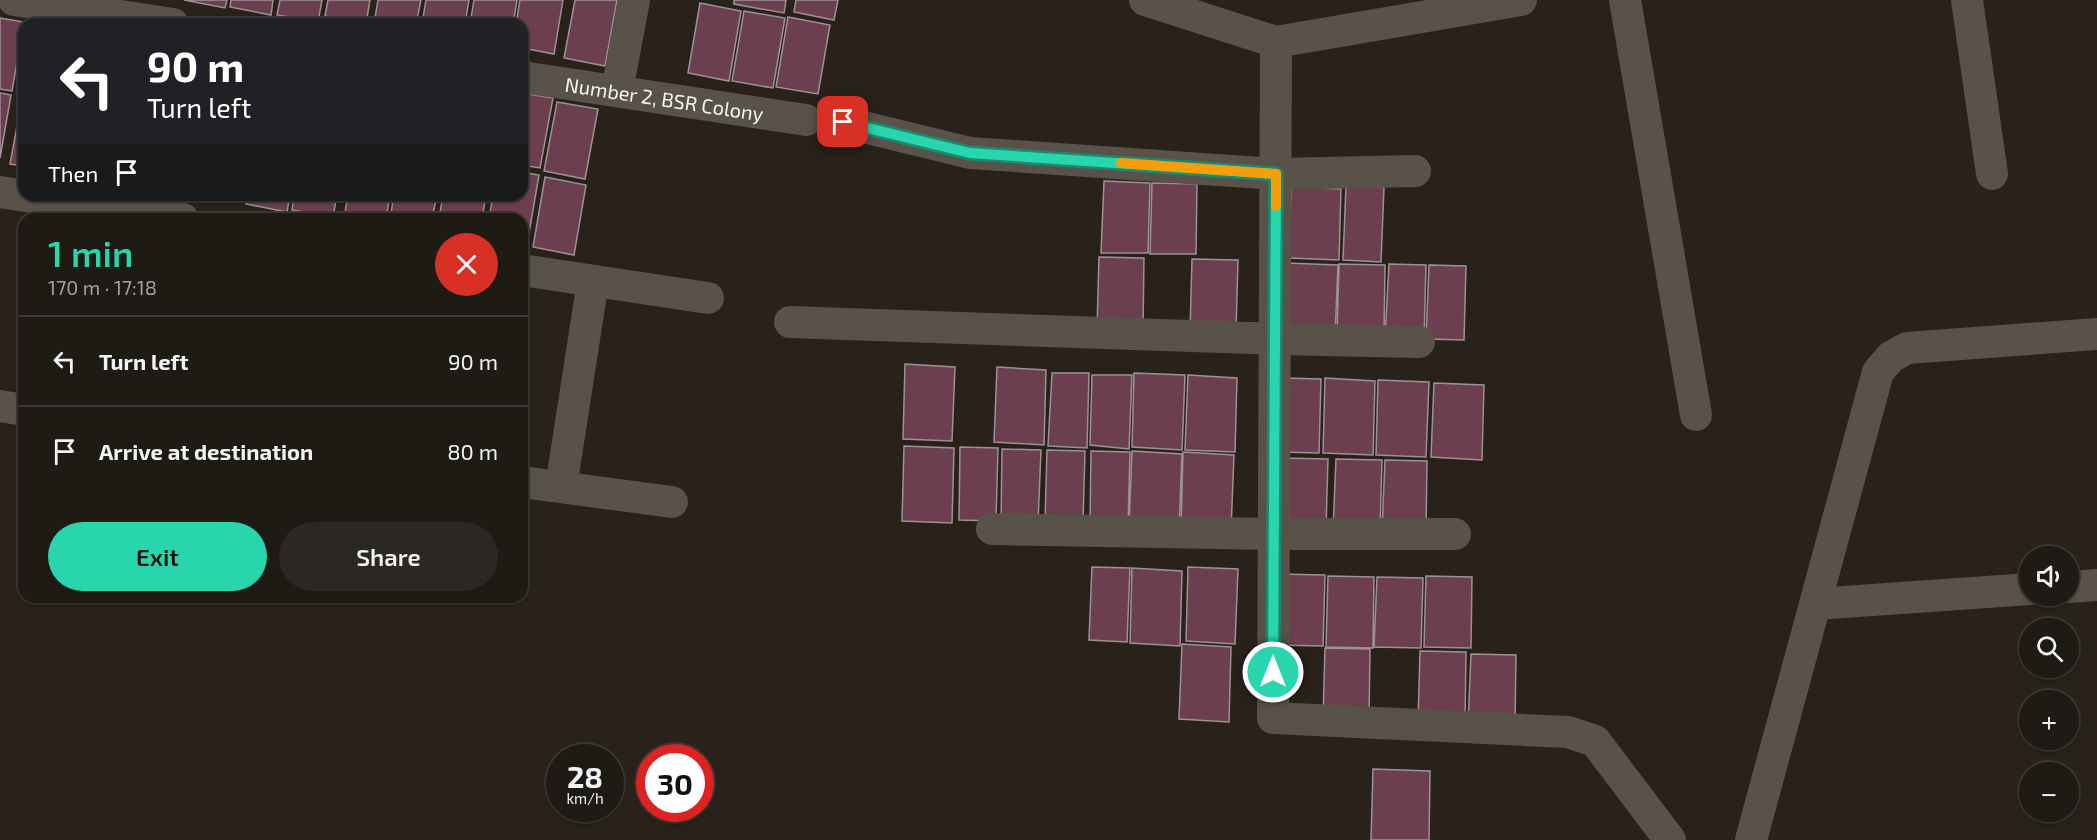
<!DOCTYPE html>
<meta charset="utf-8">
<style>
:root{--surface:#1e1a14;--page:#2b2722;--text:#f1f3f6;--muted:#a1a1a0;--line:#3c3834;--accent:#29d5ac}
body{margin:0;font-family:"Exo 2",sans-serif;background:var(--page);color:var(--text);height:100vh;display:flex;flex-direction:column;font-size:22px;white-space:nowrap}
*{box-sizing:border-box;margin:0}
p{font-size:20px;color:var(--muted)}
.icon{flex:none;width:33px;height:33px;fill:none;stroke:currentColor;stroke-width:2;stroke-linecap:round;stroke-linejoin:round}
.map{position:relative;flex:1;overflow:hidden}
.drawer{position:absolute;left:18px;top:213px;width:510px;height:390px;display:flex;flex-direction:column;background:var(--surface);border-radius:18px;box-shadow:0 2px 4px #0004,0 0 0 2px var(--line)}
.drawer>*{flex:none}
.top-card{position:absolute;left:18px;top:18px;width:510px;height:183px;border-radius:18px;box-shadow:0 2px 4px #0004,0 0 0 2px var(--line);background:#202124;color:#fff;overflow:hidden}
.controls{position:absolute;left:2019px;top:546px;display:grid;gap:12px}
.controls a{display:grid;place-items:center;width:60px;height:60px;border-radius:50%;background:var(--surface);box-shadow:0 2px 4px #0004,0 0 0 2px var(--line);font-size:30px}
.speed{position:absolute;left:546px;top:744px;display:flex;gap:12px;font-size:30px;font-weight:700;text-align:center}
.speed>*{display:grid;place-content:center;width:78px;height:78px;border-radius:50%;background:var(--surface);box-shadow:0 2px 4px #0004,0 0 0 2px var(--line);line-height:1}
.speed small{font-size:15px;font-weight:400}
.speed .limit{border:9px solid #d22;background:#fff;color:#111}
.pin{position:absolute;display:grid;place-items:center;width:51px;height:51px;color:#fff;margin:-26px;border-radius:12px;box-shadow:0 3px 9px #0006}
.me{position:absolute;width:66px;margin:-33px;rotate:0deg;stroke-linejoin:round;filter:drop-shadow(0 0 4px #0008)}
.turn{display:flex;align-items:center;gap:21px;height:126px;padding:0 30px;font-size:27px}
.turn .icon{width:78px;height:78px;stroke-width:2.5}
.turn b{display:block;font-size:42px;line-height:51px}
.then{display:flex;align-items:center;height:57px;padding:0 30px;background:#0003;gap:12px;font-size:22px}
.round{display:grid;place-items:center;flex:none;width:63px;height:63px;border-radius:32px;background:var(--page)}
.headline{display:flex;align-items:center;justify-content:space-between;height:102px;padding:0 30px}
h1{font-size:36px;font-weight:600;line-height:45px;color:var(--accent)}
.button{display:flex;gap:12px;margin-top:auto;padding:12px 30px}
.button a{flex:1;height:69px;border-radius:36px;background:var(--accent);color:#111;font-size:24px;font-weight:600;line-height:69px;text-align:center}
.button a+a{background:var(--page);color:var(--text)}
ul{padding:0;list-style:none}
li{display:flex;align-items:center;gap:18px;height:90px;padding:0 30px;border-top:2px solid var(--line)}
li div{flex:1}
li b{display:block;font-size:22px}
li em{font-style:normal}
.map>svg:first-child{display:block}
.building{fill:#6b3f50;stroke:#9e9195;stroke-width:1.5}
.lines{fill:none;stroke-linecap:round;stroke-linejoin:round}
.street{stroke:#595249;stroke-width:32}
.route-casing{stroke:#1b8a70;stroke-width:15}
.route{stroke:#29d5ac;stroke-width:10}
.slow{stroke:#f59e0b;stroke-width:10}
.labels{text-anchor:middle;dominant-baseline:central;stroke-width:6;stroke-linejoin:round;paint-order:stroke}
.street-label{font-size:20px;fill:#f8f3ee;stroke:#1e1811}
</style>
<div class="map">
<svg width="2097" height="840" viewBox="0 0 2097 840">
<rect width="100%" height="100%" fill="#28221a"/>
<!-- building -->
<path class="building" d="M184 0H227L225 8Z
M231 0H273L271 15 230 7Z
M280 0H322L318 22 277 15Z
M328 0H370L366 24 325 16Z
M378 0H421L416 24H374Z
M426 0H469L465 24H422Z
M474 0H517L513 24H470Z
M520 0H563L554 54 522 48V24H516Z
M575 0H617L605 66 564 58Z
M734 0H786L784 13 734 4Z
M796 0H838L834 20 794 12Z
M700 3 741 11 729 81 688 73Z
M744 11 785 18 773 88 732 81Z
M788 17 830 25 818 94 776 87Z
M0 18 24 22 12 91 0 89Z
M0 93 11 95 0 158Z
M522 93 553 98 540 168 522 165Z
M23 94H24V166L10 164Z
M557 102 598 109 585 179 544 171Z
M522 172 539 175 527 245 522 244V219H489L493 195H522Z
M545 177 586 185 574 255 533 247Z
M1104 181 1150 183 1148 253H1101Z
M1152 183 1197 184 1196 254H1150Z
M1346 186 1384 187 1381 262 1343 260Z
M1291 187 1341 189 1339 260 1289 258Z
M247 195H290L287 212 246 204Z
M294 195H337L333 217 292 210Z
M348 195H390L386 219 344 218Z
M394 195H437L432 219H390Z
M443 195H486L482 219H439Z
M1099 257 1144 258 1143 329 1097 328Z
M1192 259 1238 260 1236 330H1190Z
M1287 263 1338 265 1335 336 1285 333Z
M1339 264 1385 265 1384 335H1337Z
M1389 264 1426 265 1424 339 1385 338Z
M1429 265 1466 266 1464 340 1426 339Z
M905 364 955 367 952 441 903 439Z
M997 367 1046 370 1044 445 994 442Z
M1052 373H1089L1087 448 1048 446Z
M1134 373 1185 375 1182 450 1132 447Z
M1092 375H1132L1129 449 1090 445Z
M1188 375 1237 378 1235 452 1185 450Z
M1284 378 1321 379 1319 453 1280 452Z
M1325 378 1375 381 1373 455 1323 453Z
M1378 380 1429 382 1426 457 1376 455Z
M1434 383 1484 385 1482 460 1431 457Z
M904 446 954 448 952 523 902 521Z
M960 447 998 448 996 521 959 520Z
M1002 449 1041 450 1038 523 1001 522Z
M1047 450 1085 451 1083 523 1045 522Z
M1091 451 1130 452 1128 525 1090 523Z
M1132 451 1182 454 1179 529 1129 526Z
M1183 452 1234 455 1231 530 1181 527Z
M1282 458 1328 459 1326 529H1280Z
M1336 459 1382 460 1380 530H1333Z
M1385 460 1427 461 1426 531 1382 530Z
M1092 567 1130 568 1127 642 1089 640Z
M1188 567 1238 569 1235 644 1186 641Z
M1132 568 1182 571 1180 646 1130 643Z
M1279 574 1325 575 1323 646 1277 645Z
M1328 576 1374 577 1373 648 1326 647Z
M1426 576 1472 577 1471 648 1424 647Z
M1377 577 1423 578 1421 648 1374 647Z
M1182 644 1231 647 1229 722 1179 719Z
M1325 648 1370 649 1369 720 1323 717Z
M1420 651 1466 652 1465 723 1418 722Z
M1471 654 1516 655 1515 726 1468 725Z
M1373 769 1430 771 1429 840H1371Z"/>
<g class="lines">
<!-- street -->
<g class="street">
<path d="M14 0 173 24"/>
<path d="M1145 0 1276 42 1273 718 1568 732 1595 741 1670 840"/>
<path d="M1625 0 1696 415"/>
<path d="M1967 0 1992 174"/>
<path d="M1276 42 1521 0"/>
<path id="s1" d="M522 77 806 120"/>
<path d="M617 91 634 0"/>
<path d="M843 122 970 153 1276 174 1415 171"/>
<path d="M0 192 183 219"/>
<path d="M522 270 708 298"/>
<path d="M790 322 1276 339 1419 342"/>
<path d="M0 406 24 410"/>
<path d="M522 482 672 502"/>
<path d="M561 487 593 281"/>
<path d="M992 529 1273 534H1455"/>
<path d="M2068 587 2097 585"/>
<path d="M1815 604 2030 589"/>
<path d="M1751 840 1878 372 1891 357 1907 348 2097 334"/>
</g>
</g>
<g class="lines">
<!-- route casing -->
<g class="route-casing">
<path id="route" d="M843 122 970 153 1276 174 1273 672"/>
</g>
<!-- route -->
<use href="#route" class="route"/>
<!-- slow -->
<path class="slow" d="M1121 163 1276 174V206"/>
</g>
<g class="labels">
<!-- street labels -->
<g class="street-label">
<text stroke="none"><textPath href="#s1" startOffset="144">Number 2, BSR Colony</textPath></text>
</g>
</g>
</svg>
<div class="controls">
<a><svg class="icon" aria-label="sound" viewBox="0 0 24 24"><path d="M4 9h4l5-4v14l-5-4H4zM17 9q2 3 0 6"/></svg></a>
<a><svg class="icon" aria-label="search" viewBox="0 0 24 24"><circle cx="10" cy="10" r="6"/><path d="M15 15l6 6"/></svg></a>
<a>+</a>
<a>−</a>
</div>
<div class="speed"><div>28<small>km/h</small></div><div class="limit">30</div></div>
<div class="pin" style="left:843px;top:122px;background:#d93025"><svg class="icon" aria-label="arrive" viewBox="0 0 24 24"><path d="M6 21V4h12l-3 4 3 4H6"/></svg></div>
<svg class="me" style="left:1273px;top:672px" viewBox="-20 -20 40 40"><circle r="17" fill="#29d5ac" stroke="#fff" stroke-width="3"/><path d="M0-11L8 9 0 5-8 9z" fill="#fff"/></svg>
<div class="top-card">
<div class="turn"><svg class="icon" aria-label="left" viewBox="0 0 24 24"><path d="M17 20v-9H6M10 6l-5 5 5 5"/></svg><div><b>90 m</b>Turn left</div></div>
<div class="then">Then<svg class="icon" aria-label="arrive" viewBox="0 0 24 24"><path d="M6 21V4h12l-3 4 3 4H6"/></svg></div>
</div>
<section class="drawer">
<div class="headline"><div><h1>1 min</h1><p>170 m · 17:18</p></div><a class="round" style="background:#d93025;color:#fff"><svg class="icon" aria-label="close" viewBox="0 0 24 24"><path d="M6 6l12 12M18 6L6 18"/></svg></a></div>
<ul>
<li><svg class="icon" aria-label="left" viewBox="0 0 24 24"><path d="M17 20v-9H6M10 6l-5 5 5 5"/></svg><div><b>Turn left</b></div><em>90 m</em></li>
<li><svg class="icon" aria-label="arrive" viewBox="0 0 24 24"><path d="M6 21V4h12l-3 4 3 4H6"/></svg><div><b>Arrive at destination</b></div><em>80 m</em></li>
</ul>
<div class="button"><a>Exit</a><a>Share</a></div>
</section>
</div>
